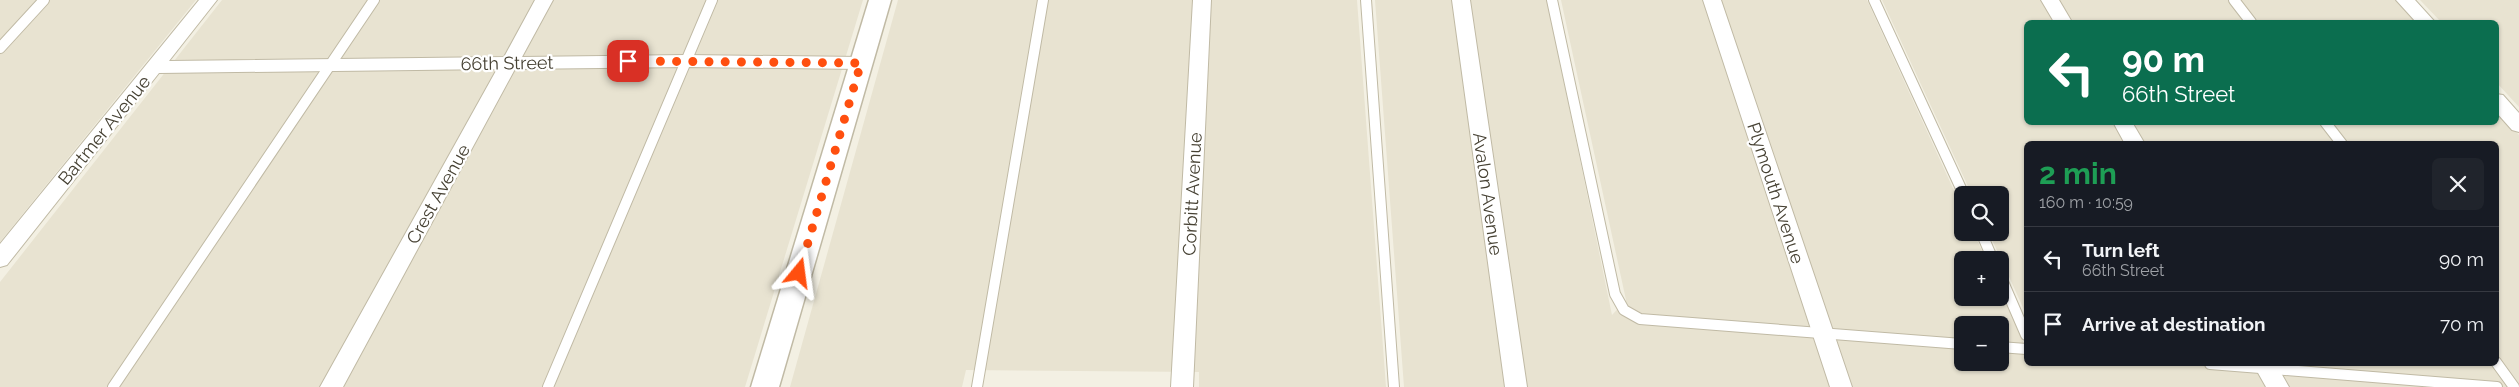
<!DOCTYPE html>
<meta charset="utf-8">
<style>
:root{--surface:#171b24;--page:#20242c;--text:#f1f3f6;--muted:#9ea1a6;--line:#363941}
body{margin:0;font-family:Raleway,sans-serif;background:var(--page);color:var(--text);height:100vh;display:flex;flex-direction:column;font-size:19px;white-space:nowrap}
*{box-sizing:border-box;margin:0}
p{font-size:16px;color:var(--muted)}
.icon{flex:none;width:28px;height:28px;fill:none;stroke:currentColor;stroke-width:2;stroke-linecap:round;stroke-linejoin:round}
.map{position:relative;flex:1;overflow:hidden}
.details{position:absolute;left:2024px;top:141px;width:475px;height:225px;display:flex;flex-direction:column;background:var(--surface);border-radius:8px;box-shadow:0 1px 4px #0004}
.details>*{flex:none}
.hud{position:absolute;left:2024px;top:20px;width:475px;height:105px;border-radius:8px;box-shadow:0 1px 4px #0004;background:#0b6e4f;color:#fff;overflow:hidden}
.fabs{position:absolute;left:1954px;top:186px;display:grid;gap:10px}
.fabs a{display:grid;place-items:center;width:55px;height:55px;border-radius:8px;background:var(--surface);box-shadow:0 1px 4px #0004;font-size:25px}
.pin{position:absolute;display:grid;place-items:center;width:42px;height:42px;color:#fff;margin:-21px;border-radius:10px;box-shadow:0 2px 8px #0006}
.me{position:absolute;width:55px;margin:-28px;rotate:16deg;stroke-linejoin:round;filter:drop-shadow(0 0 4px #0008)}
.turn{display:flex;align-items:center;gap:18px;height:105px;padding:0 15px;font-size:22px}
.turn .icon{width:65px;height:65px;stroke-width:2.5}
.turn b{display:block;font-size:35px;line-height:42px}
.round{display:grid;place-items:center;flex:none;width:52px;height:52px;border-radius:8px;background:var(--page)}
.headline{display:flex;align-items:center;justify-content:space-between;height:85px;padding:0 15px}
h1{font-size:30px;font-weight:700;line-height:38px;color:#1e9e55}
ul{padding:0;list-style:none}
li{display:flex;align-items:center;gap:15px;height:65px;padding:0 15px;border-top:1px solid var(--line)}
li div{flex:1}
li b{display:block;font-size:19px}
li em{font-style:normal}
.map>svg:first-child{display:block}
.residential{fill:#e8e3d1;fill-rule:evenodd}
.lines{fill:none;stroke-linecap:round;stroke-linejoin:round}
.service-casing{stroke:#c0baa5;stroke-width:12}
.minor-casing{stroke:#c0baa5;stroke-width:2}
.tertiary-casing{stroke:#c0baa5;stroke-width:3}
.service{stroke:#fff;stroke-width:10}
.minor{fill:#fff;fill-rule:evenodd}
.tertiary{fill:#fff;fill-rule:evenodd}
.route{stroke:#ff4f0f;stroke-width:9;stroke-dasharray:0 16.2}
.labels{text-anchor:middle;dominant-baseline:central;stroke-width:4.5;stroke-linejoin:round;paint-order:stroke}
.street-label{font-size:18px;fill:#464133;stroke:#fff}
</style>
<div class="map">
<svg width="2519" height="387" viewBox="0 0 2519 387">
<rect width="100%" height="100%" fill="#f3f0e3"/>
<!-- residential -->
<path class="residential" d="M0 0H196L0 242Z
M222 0H863L745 387H0V282Z
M898 0H1357L1386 387H1199V372L966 370 962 387H790Z
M1375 0H1547L1612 315 1626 300 1561 0H1867L1962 208V232L1974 233 1986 260H1962V298H2000V290L2026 348V364H2496V144H2026V314L1989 233 2000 232V195H1972L1882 0H2397L2418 22H2026V122H2496V110L2519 135V387H1404ZM1962 325H2000V362H1962Z
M2420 0H2519V107L2496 82V22H2441Z"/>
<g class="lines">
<!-- service casing -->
<g class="service-casing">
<path id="service" d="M1366 0 1394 387
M1552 0 1615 294 1624 310 1640 319 1962 344
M1874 0 1964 195
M2234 0 2251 22
M0 48 44 0
M2325 122 2342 144
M1981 232 1993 260
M2000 275 2026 335
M2000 347 2026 349
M2496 362 2514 387
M2210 364 2497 387
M113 387 374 0
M548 387 712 0
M977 387 1043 0"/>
</g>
<!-- minor casing -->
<g class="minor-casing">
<path id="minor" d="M199 0H217L169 61 504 57 535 0H553L522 57 687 55 861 57 867 59 870 63 867 67 861 69 687 67 515 69 343 387H320L497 69 159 73 7 265 0 267V244Z
M1193 0H1211L1193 387H1171Z
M1452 0H1470L1527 387H1505Z
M1703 0H1721L1852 387H1830Z
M2041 0H2059L2072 22H2054Z
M2396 0H2415L2435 22H2416Z
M2496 94 2503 95 2519 113V132L2512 130 2496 112Z
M2113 122H2132L2145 144H2125Z
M2253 364H2276L2289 387H2266Z"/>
</g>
<!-- tertiary casing -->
<g class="tertiary-casing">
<path id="tertiary" d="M869 0H891L779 387H751Z"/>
</g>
<!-- service -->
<use href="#service" class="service"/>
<!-- minor -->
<use href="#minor" class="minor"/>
<!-- tertiary -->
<use href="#tertiary" class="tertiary"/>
</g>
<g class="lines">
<!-- route -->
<path class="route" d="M628 61 861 63 799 273"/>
</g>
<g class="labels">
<!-- street labels -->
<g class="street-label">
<text transform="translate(507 63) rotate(-1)">66th Street</text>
<text transform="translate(104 130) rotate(-51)">Bartmer Avenue</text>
<text transform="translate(1776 193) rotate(72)">Plymouth Avenue</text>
<text transform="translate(438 194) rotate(-61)">Crest Avenue</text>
<text transform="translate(1192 194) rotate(-87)">Corbitt Avenue</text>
<text transform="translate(1488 194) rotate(82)">Avalon Avenue</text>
</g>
</g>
</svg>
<div class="fabs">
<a><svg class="icon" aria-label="search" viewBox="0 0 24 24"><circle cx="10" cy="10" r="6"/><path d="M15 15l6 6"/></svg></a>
<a>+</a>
<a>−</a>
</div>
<div class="pin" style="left:628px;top:61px;background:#d93025"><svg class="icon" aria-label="arrive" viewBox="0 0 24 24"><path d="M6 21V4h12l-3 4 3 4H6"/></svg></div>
<svg class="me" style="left:799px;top:273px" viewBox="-20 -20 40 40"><path d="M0-17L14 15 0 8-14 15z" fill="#ff4f0f" stroke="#fff" stroke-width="4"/></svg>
<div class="hud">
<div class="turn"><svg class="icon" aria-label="left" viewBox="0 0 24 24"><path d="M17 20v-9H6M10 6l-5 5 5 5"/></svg><div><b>90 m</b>66th Street</div></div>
</div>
<section class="details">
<div class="headline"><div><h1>2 min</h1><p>160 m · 10:59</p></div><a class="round"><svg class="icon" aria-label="close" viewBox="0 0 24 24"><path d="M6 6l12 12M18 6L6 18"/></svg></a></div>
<ul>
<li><svg class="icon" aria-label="left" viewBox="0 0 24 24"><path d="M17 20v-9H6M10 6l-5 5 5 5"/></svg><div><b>Turn left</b><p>66th Street</p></div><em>90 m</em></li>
<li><svg class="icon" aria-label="arrive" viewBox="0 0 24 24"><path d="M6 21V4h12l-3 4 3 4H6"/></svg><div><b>Arrive at destination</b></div><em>70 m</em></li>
</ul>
</section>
</div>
